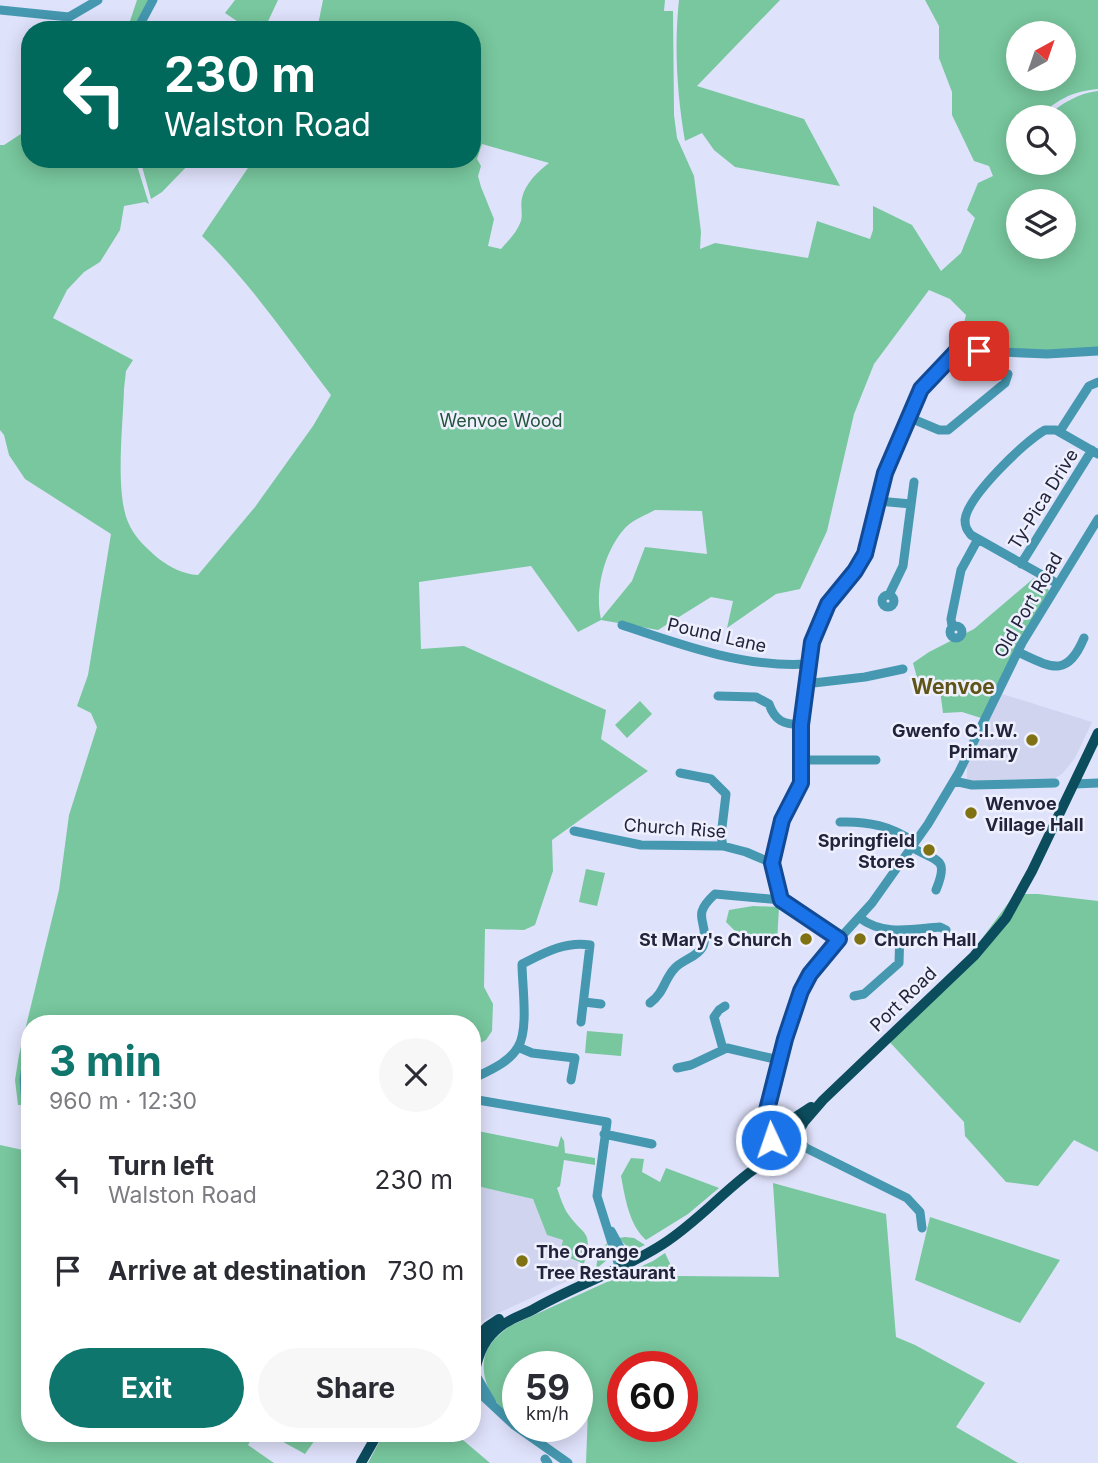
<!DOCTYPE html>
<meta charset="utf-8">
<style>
:root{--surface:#fff;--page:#f7f7f7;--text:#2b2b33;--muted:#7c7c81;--accent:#0f766e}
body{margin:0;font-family:Inter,sans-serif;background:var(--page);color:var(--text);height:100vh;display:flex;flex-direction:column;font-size:26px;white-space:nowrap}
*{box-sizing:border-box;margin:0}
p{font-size:23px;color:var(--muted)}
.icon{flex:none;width:38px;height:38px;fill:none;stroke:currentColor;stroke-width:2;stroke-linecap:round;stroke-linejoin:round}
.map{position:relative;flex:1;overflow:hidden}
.side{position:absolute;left:21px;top:1015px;width:460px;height:427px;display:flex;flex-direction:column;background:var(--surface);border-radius:28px;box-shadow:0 4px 18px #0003}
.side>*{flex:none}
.hud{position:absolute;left:21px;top:21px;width:460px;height:147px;border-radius:28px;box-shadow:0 4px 18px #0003;background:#00695c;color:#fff;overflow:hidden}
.needle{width:46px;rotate:40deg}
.fabs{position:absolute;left:1006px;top:21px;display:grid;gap:14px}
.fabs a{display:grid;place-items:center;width:70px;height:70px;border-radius:50%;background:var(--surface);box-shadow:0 4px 18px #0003;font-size:35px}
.speed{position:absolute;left:502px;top:1351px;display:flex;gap:14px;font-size:35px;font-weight:700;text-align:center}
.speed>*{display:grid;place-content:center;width:91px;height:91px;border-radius:50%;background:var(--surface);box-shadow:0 4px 18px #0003;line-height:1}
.speed small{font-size:18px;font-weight:400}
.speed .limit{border:10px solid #d22;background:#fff;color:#111}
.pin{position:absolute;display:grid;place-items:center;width:60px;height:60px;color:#fff;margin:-30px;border-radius:14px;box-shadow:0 4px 10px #0006}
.me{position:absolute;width:77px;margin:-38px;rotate:357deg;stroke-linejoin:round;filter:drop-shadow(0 0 5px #0008)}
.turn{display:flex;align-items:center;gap:24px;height:147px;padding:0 28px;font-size:32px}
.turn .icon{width:91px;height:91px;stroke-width:2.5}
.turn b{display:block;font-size:49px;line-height:60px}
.round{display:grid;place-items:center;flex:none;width:74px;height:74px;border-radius:37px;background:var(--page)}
.summary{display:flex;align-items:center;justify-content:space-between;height:119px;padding:0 28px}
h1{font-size:42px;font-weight:700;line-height:52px;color:var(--accent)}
.primary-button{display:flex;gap:14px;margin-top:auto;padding:14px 28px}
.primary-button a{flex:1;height:80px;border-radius:42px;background:var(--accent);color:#fff;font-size:28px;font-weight:700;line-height:80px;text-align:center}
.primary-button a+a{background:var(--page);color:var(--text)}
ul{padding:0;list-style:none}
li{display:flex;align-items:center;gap:21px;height:91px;padding:0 28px}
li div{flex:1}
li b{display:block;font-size:26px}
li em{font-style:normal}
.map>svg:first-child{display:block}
.built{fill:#d0d4ef}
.green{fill:#78c79e;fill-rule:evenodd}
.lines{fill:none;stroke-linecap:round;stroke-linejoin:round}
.minor{stroke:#4598b0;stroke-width:9}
.major{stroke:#0b4c5d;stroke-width:10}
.route-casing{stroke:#114b97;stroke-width:18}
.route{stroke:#1a73e8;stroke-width:12}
.poi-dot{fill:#807213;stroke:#eef0fd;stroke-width:2.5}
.labels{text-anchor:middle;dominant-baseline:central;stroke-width:5;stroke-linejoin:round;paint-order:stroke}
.park-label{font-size:18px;fill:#23533b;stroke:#eef0fd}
.street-label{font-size:18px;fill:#22243b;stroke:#eef0fd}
.poi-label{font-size:18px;font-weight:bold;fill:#22243b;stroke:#eef0fd;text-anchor:end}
.quarter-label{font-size:21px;font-weight:bold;fill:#5f5518;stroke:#eef0fd}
</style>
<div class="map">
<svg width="1098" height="1463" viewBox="0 0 1098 1463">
<rect width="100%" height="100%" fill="#dfe2fb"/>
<!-- built -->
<path class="built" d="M1002 694 1092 722 1075 758 1062 774 1052 780 976 782 967 779V766Z
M473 1185 533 1199 547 1235 563 1240 570 1259 578 1262 576 1277 490 1317 473 1327Z"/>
<!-- green -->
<path class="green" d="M137 0H152L135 30H127Z
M235 0H278L264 30H250L225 13Z
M323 0H665L664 11H673L674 115 677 138 694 176 701 232 700 249 715 243 808 258 817 221 870 239 873 230V206L912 225 941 271 961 253 975 218 967 210 978 183 993 176 989 166 974 161 952 115V92L939 58V26L925 0H1098V89C1071 92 1064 97 1043 112V117H1018V163H1064V117H1046C1061 104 1078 93 1098 91V349L1050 352 959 343 966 315 950 299 929 290 874 364 854 414 827 531 800 589 776 594 727 628 733 601 711 597 658 630 601 620 578 632 531 566 419 582 421 649 464 646 606 710 601 739 648 771 552 840 553 871 535 925 524 930 485 929 484 987 493 1004 492 1031 486 1040 473 1047 472 1024H30V1105H18L15 1080 19 1055 59 890 69 815 97 727 91 713 77 706 88 675 111 534 25 479 9 455 4 435 0 430V145H4L30 128V159H135L149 204 145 202 124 206 120 230 100 262 84 272 67 290 53 318 133 360 126 371 124 389C123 425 115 491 128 522 134 537 147 549 159 559 172 568 182 574 198 575L255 507 313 426 331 395C289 341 251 283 202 236L254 159H472V30H317ZM1018 33H1064V79H1018ZM482 144 549 163C538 171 525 184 522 198 520 206 523 213 521 221 517 232 509 240 501 249L488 246 494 219 481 187 478 176 481 166 477 159ZM1018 201H1064V247H1018ZM655 510 702 511 707 554 645 547 632 581 601 619C594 590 605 549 626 527 634 519 646 515 655 510Z
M679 0H780L697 86 804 119 840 186 735 167 714 150 702 133 685 141C677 95 674 46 679 0Z
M140 159H194L162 192 151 199Z
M1034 578 1038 585 1046 584 1049 591 981 718 962 712 943 713 939 683 919 685 913 663 929 652 974 629Z
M640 701 652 714 627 738 615 725Z
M586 869 605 873 597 906 579 902Z
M1015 894H1038L1098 901V1152L1074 1140 1038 1186 1006 1182 965 1136 964 1122 885 1037 966 960Z
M753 906 779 907 777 942 747 943 726 922 729 910Z
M587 1031 623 1034 621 1056 585 1053Z
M776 1136a8 8 0 1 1 16 0a8 8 0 1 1-16 0Z
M473 1130 558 1147 561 1136 564 1141 565 1153 595 1158V1165L564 1160 560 1186 557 1188C560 1196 563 1207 568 1214 585 1238 593 1229 584 1264L560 1254 563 1240 547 1235 533 1199 473 1185Z
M0 1145 23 1150 30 1190V1433H255L248 1445 274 1463H0Z
M631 1158 644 1159 642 1172 660 1182 666 1168 719 1188 688 1214 646 1240C629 1225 625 1197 621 1176Z
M773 1183 886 1214 896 1337 915 1345 985 1383 956 1427 1018 1463H586L588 1410H578V1367H518V1414H508C491 1401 477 1372 487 1350 492 1340 502 1332 510 1326L653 1261 665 1253 676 1276 779 1277ZM623 1367H682V1426H623Z
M930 1217 1060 1260 1020 1323 915 1280Z
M625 1237 634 1238 645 1245 634 1250 629 1249 619 1238Z
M607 1243V1260L596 1269 598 1255Z
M267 1433H320L305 1454Z
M384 1433H458L457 1435 490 1463H368Z"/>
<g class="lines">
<!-- minor -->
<path class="minor" d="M0 10 69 17 98 0
M137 30 153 0
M908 417 939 430H948L1005 383 1008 374
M1060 431 1089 386 1098 382
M878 501 911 504
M1021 564 1092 450
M1058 584 971 535C967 530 965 527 965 520 967 497 1025 441 1045 430H1056L1098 454
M882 601a6 6 0 1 1 12 0a6 6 0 1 1-12 0Z
M889 595 903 566 914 482
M622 625C681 645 745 668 807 664
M950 632a6 6 0 1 1 12 0a6 6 0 1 1-12 0Z
M952 626 951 619 961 570 978 539
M1018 652C1052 668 1067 678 1084 638
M805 684 865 677 903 669
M718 696 756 697 769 704C775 721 783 724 801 725
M802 760H876
M680 773 711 779 726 794 721 836 723 846
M954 781 972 785 1055 783
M1074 784 1098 783
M840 822C868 821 891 826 914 842
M574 831 641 845 723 846 746 852 772 863
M911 847C936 862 950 856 936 890
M860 918C883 936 912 929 940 927L946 930
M839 939 781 900 772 863 782 820 801 784V725L812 642 828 604 855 571 865 554 885 473 921 389 957 350 1047 354 1098 351
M854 996 864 994 899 963 900 930
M584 1002 601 1004
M650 1003C665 992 664 979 675 968 682 960 702 955 704 943 708 919 690 917 715 894L781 900
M30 1042 24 1079 30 1159
M518 1047 532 1053 575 1058 571 1080
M723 1049 714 1017 719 1010 725 1006
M677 1068 691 1065 727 1048 779 1060
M472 1079C488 1071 509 1063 518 1047 529 1030 522 985 522 964 544 953 565 941 590 945L581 1022
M472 1099 607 1122 597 1196 619 1266
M769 1108 773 1117 782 1124
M604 1134 652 1144
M770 1135 766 1123 767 1109 790 1021 806 980 830 949 872 903 928 824 959 772 1022 643 1098 519
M797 1138 806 1148 907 1198 920 1212 922 1228
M611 1231 628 1262
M474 1372 492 1403
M472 1386 514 1425 568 1463
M545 1459 548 1463"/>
<!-- major -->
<path class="major" d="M770 1137a13 13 0 1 1 26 0a13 13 0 1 1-26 0Z
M785 1124 811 1107
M796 1136 804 1122 823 1100 974 956 1006 918 1032 871 1098 733
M472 1342 487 1327 499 1319
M475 1371C479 1352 485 1338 501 1326 511 1318 523 1315 534 1309 576 1285 623 1270 663 1244 707 1216 739 1171 787 1150
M361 1463 378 1433"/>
</g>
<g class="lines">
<!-- route casing -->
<g class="route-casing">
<path id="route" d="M771 1140 766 1123 767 1110 785 1039 801 991 810 974 839 939 781 900 772 863 782 820 801 783V725L812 642 828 604 855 571 865 554 885 473 921 389 957 351H979"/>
</g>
<!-- route -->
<use href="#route" class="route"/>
</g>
<!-- markers -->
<g class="poi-dot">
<circle cx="1032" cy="740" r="7"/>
<circle cx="971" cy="813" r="7"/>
<circle cx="929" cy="850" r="7"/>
<circle cx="806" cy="939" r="7"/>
<circle cx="860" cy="939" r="7"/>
<circle cx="522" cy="1261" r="7"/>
</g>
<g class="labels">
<!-- park labels -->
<g class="park-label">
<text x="501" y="420">Wenvoe Wood</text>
</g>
<!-- street labels -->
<g class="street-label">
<text transform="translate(1043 499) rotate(-58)">Ty-Pica Drive</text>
<text transform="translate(1028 605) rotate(-60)">Old Port Road</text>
<text transform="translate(717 635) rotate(13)">Pound Lane</text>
<text transform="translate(675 828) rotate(4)">Church Rise</text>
<text transform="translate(903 999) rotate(-44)">Port Road</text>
</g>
<!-- poi labels -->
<g class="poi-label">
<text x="1018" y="730">Gwenfo C.I.W.<tspan x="1018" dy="21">Primary</tspan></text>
<text x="985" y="803" text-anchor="start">Wenvoe<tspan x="985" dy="21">Village Hall</tspan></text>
<text x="915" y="840">Springfield<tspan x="915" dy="21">Stores</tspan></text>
<text x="792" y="939">St Mary's Church</text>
<text x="874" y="939" text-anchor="start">Church Hall</text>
<text x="536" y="1251" text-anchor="start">The Orange<tspan x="536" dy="21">Tree Restaurant</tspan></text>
</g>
<!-- quarter labels -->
<g class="quarter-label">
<text x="953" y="686">Wenvoe</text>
</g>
</g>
</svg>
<div class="fabs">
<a><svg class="needle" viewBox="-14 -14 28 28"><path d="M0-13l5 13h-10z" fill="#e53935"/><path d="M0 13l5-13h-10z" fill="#7c7c81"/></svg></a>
<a><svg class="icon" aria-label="search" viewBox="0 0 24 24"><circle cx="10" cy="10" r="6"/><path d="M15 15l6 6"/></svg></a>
<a><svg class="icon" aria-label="layers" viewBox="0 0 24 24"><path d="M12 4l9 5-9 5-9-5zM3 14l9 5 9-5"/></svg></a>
</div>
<div class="speed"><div>59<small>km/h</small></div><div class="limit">60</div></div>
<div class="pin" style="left:979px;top:351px;background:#d93025"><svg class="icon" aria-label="arrive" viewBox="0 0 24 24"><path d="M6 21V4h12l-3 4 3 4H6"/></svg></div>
<svg class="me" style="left:771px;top:1140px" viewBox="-20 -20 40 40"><circle r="17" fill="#1a73e8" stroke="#fff" stroke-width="3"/><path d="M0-11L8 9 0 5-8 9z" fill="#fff"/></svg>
<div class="hud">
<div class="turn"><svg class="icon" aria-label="left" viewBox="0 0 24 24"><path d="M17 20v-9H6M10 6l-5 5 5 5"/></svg><div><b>230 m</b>Walston Road</div></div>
</div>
<section class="side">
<div class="summary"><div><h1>3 min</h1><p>960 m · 12:30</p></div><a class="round"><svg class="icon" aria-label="close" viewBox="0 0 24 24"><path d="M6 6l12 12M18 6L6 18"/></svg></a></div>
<ul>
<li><svg class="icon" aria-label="left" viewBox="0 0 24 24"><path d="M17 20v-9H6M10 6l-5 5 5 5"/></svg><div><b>Turn left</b><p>Walston Road</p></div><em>230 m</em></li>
<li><svg class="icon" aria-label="arrive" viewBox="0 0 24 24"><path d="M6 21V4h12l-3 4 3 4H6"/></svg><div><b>Arrive at destination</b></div><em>730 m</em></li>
</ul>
<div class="primary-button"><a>Exit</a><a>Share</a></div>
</section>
</div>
